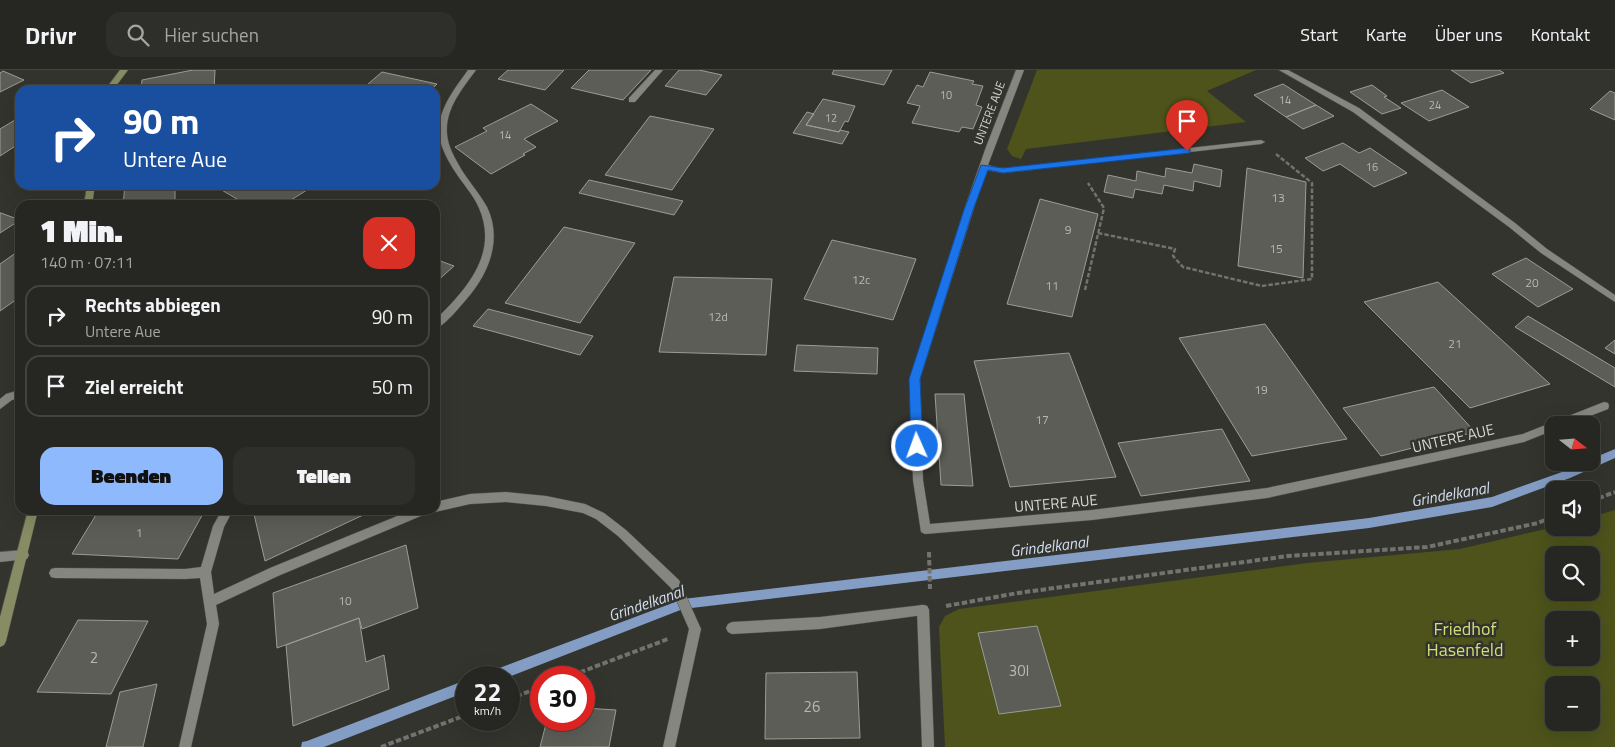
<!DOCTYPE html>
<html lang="de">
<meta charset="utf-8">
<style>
:root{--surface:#262722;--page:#2e2f2a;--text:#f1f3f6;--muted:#a4a5a5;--line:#424440;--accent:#8eb9fd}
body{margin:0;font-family:"Titillium Web",sans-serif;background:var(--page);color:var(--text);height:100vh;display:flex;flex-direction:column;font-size:19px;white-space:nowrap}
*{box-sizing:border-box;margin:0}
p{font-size:16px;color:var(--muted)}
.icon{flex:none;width:28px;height:28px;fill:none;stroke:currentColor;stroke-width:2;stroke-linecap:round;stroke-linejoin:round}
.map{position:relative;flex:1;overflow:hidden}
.sheet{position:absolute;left:15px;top:130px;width:425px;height:315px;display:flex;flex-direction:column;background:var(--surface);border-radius:15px;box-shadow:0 5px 20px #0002,0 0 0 1px var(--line)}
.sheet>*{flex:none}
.banner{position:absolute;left:15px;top:15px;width:425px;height:105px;border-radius:15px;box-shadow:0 5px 20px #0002,0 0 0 1px var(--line);background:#1a4fa0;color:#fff;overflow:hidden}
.needle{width:32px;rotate:107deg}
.controls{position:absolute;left:1545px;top:346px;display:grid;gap:10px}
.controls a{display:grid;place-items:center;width:55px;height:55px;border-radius:10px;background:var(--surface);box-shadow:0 5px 20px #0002,0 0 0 1px var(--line);font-size:25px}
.speed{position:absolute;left:455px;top:596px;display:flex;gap:10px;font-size:25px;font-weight:700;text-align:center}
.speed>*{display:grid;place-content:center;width:65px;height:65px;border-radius:50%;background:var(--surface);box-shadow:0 5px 20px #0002,0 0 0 1px var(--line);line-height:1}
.speed small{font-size:12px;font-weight:400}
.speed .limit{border:8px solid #d22;background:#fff;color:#111}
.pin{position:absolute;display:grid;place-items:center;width:42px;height:42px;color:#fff;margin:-51px -21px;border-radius:50% 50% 50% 0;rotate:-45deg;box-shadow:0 0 5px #0007}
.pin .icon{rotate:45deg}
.me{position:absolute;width:55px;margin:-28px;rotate:358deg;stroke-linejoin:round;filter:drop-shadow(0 0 4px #0008)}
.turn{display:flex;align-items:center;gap:18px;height:105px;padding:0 25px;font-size:22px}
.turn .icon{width:65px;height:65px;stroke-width:2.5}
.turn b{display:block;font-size:35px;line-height:42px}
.round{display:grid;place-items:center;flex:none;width:52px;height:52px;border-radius:15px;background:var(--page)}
.overview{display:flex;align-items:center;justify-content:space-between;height:85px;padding:0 25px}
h1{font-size:30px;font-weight:800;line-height:38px}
.cta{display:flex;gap:10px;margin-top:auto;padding:10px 25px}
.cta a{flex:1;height:58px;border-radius:15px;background:var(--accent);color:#111;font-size:20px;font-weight:800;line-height:58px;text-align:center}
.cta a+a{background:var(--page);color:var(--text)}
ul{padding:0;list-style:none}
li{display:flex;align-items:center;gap:15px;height:62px;margin:0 10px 8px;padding:0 15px;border:2px solid var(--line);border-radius:15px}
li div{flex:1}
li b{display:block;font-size:19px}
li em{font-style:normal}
header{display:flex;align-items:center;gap:30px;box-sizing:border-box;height:70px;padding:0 25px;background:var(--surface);border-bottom:1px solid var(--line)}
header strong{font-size:24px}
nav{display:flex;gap:28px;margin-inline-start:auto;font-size:18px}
.search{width:350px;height:45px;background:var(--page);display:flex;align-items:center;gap:12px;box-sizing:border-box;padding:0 18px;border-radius:15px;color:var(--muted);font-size:19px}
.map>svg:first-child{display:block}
.green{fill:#4d531a;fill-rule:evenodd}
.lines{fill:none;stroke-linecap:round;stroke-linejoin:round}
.stream{fill:#839dc5;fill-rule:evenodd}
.building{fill:#5c5d56;stroke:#9b9d95}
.lane-casing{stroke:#4f504b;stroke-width:1}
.street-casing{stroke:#4f504b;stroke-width:1}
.secondary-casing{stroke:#4f504b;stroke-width:1}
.path-far1{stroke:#72736e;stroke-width:2.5;stroke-dasharray:4.5 2;stroke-linecap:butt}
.path{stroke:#72736e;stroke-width:4;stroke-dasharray:5.5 2.5;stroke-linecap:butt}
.lane{fill:#85867f;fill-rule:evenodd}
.street{fill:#85867f;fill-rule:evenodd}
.secondary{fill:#888c64;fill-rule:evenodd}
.route{fill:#1a73e8;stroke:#114b97}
.labels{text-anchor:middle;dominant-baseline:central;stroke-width:5;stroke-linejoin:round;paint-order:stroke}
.far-number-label{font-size:11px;fill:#b8b8b3}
.far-street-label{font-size:12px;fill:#d6d6d2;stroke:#33342e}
.number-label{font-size:12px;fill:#b8b8b3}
.street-label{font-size:15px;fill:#d6d6d2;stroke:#33342e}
.near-number-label{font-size:15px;fill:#b8b8b3}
.water-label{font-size:16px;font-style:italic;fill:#d2ddee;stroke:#33342e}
.near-park-label{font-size:18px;fill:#d1dd75;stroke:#33342e}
</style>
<header>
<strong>Drivr</strong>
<div class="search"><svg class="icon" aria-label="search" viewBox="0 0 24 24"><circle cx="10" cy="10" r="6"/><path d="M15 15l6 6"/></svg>Hier suchen</div>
<nav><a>Start</a><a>Karte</a><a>Über uns</a><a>Kontakt</a></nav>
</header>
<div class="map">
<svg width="1615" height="677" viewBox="0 0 1615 677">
<rect width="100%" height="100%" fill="#33342e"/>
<!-- green -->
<path class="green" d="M1037 0H1256L1207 21 1246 52 1026 79 1021 89 1012 86 1007 79Z
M1615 440V677H945L939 557 945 546 959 539 1307 493 1460 479 1554 457 1591 458V447ZM1554 485H1591V522H1554ZM1554 550H1591V588H1554ZM1554 615H1591V652H1554Z"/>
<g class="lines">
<!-- stream -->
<path class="stream" d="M1615 379V388L1570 408 1492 437 1369 458 683 539 506 608H483L485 604 489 602 683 529 1369 448 1492 427 1562 402 1583 392H1591V389Z
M466 610V622L324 677H301L302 672 307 671Z"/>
</g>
<!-- building -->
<path class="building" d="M193 0H215L214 20H141L142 10Z
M508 0H564L545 20 498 9Z
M589 0H651L623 30 571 18Z
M679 0H699L722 5 706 25 665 16Z
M834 0H892L884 15 832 4Z
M1451 0H1499L1504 3 1471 13Z
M3 1 24 10 0 22V3Z
M382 2 437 14 431 20H361Z
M930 2 974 11 972 14 983 16 976 35 982 37 973 59 962 57 959 62 912 53 920 36 907 33 917 15 923 17Z
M1283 14 1316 35 1286 47 1254 25Z
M1372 15 1387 26 1384 27 1401 38 1382 44 1350 22Z
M1442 20 1469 37 1429 51 1401 33Z
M1610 21 1615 23V50L1590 39Z
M823 29 855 36 848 52 845 51 839 62 806 55Z
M531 34 558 51 524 69 536 77 523 84 525 85 491 104 455 77 487 61 483 58Z
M1316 35 1334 46 1303 59 1286 47Z
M807 42 814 44 806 55 839 62 840 60 849 62 842 74 793 63Z
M650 46 714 59 672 120 605 105Z
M20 47V73L0 86V59Z
M1343 73 1359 83 1370 78 1407 103 1374 117 1340 94 1323 101 1305 88Z
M1194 94 1222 100 1220 117 1194 111 1193 121 1164 115 1162 124 1135 119 1133 128 1104 122 1108 105 1136 111 1137 101 1165 107 1166 98 1192 103Z
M1247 98 1306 112 1303 208 1238 196Z
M589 110 683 131 674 145 579 123Z
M125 115H175V135H123Z
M227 115H315L283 135H247L220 119Z
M1040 129 1098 144 1072 247 1007 234Z
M0 143H1L20 150 0 163Z
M564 157 635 173 580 253 505 233Z
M832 170 916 189 893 250 804 229Z
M20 180V227L0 241V194Z
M1526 188 1573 219 1538 237 1492 204Z
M435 189 454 196 435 213Z
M674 207 772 209 766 285 659 282Z
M1438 212 1550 314 1470 338 1364 232Z
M488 239 593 266 580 285 473 256Z
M1528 246 1615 298V317L1515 257Z
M1265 254 1347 369 1252 386 1179 268Z
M1615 270V284L1605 278Z
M797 275 878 278 877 304 794 301Z
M1069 283 1116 407 1010 417 974 291Z
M1434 317 1475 362 1381 386 1343 338Z
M935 324H964L973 416 941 415Z
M1222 359 1250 411 1141 426 1118 373Z
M99 440H205L178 489 72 484Z
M253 440H374L265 491Z
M406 475 418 538 362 559 359 548 277 578 273 523Z
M359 548 366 592 384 585 389 619 293 656 286 575Z
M78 550 148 551 111 624 37 622Z
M1037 556 1061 636 999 644 978 563Z
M857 602 860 668 765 669 766 603Z
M157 614 143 677H106L120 622Z
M584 638 616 640 609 677H540L547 650H584Z"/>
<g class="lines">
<!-- lane casing -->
<g class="lane-casing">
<path id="lane" d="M655 0H663L635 32H629V28Z
M20 320V328L12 330 0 339V329L6 324Z
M923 535 927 536 929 540 927 544 923 545 820 559 732 564 728 562 726 558 728 554 732 552 820 547Z"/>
</g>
<!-- street casing -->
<g class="street-casing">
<path id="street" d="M468 0H476C462 19 445 39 447 64 448 77 455 88 461 99 469 112 480 124 487 137 502 168 490 200 470 225 462 234 446 255 435 259V250C466 220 499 184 479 138 473 124 462 113 454 100 446 87 438 73 439 57 441 35 456 17 468 0Z
M1016 0H1024L988 95 1003 99 1261 70 1265 72 1261 74 1003 103 986 100 920 309 923 410 930 454 1092 440 1267 418 1523 364 1604 332 1608 333 1609 336 1608 339 1567 355H1554V360L1524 372 1267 428 1092 450 925 464 921 462 913 410 910 309 964 140 986 77Z
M1279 0H1288L1359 38 1515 153 1547 179 1615 225V232L1541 183 1509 157 1353 42Z
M506 422 546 426 585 434 604 443 626 460 679 510 701 559 675 677H663L689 559 671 518 618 466 596 449 583 443 546 436 506 432 470 434 435 442 431 440H435V432L470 424Z
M222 440H233L224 457 211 502 214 524 270 498 412 440H429L428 443 278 506 216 535 219 554 191 677H179L207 554 200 508 185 509 55 508 51 507 49 503 51 499 55 498 185 499 201 497 213 456Z
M23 480 27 481 29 485 27 489 0 492V482Z
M923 535 927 536 929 540 934 677H922L917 540 919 536Z"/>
</g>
<!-- secondary casing -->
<g class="secondary-casing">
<path id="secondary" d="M120 0H128L113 20H105Z
M87 115H95L92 135H84Z
M28 440H38L6 571 4 575 0 577V547Z"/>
</g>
<!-- path-far1 -->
<path class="path-far1" d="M1098 163 1175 179 1173 186 1183 197 1262 216 1312 209V113L1276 84
M1085 220 1104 138 1088 113"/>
<!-- path -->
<path class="path" d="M1591 431 1615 422
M929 482 930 519
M946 536 1018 523 1288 486 1427 477 1538 453 1554 446
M565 608 668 569
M509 629 541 617
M381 677 466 645"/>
<!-- lane -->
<use href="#lane" class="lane"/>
<!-- street -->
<use href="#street" class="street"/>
<!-- secondary -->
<use href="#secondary" class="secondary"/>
</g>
<!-- route -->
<path class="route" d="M1187 78 1190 79V83L1003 103 988 100 973 140 920 309 923 376 921 380H913L911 376 909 309 964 140 981 95 1003 98Z"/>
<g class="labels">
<!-- far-number labels -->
<g class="far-number-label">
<text x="946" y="25">10</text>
<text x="1285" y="30">14</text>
<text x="1435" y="35">24</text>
<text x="831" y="48">12</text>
<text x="505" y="65">14</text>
<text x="1372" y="97">16</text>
</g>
<!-- far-street labels -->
<g class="far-street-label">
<text transform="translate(989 43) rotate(-69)">UNTERE AUE</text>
</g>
<!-- number labels -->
<g class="number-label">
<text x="1278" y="127">13</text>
<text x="1068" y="159">9</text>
<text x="1276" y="178">15</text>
<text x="861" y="209">12c</text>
<text x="1532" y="212">20</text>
<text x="1052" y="215">11</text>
<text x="718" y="246">12d</text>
<text x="1455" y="273">21</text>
<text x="1261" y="319">19</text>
<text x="1042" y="349">17</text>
<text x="139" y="462">1</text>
<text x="345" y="530">10</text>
</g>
<!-- street labels -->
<g class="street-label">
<text transform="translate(1453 368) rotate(-13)">UNTERE AUE</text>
<text transform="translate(1056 433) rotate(-5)">UNTERE AUE</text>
</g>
<!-- near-number labels -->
<g class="near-number-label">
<text x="94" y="587">2</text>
<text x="1019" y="600">30l</text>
<text x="812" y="636">26</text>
</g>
<!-- water labels -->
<g class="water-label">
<text transform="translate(1450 424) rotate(-10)">Grindelkanal</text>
<text transform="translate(1049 476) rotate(-7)">Grindelkanal</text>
<text transform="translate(646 533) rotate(-19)">Grindelkanal</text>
</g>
<!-- near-park labels -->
<g class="near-park-label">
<text x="1465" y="558">Friedhof<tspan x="1465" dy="21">Hasenfeld</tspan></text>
</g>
</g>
</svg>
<div class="controls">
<a><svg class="needle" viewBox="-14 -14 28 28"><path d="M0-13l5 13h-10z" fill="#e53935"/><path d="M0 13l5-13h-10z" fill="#a4a5a5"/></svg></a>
<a><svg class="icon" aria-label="sound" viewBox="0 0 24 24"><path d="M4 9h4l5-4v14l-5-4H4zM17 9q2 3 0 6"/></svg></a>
<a><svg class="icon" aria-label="search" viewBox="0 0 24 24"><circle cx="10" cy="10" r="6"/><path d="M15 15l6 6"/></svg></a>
<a>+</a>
<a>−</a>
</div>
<div class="speed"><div>22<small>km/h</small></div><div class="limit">30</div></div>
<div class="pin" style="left:1187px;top:81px;background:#d93025"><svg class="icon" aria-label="arrive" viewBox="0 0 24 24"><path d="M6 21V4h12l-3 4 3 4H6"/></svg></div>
<svg class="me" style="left:917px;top:376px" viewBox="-20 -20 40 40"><circle r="17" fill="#1a73e8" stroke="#fff" stroke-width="3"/><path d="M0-11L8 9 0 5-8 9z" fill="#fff"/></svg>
<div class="banner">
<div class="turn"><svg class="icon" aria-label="right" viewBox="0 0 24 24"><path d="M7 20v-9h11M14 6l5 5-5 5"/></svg><div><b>90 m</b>Untere Aue</div></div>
</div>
<section class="sheet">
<div class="overview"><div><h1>1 Min.</h1><p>140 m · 07:11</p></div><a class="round" style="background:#d93025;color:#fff"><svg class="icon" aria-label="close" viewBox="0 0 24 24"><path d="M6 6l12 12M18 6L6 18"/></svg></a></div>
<ul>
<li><svg class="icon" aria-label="right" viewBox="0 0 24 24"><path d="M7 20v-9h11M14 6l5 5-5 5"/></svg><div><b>Rechts abbiegen</b><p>Untere Aue</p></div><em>90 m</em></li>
<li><svg class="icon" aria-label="arrive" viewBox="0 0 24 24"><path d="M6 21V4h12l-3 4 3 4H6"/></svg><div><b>Ziel erreicht</b></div><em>50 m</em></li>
</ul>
<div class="cta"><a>Beenden</a><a>Teilen</a></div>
</section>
</div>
